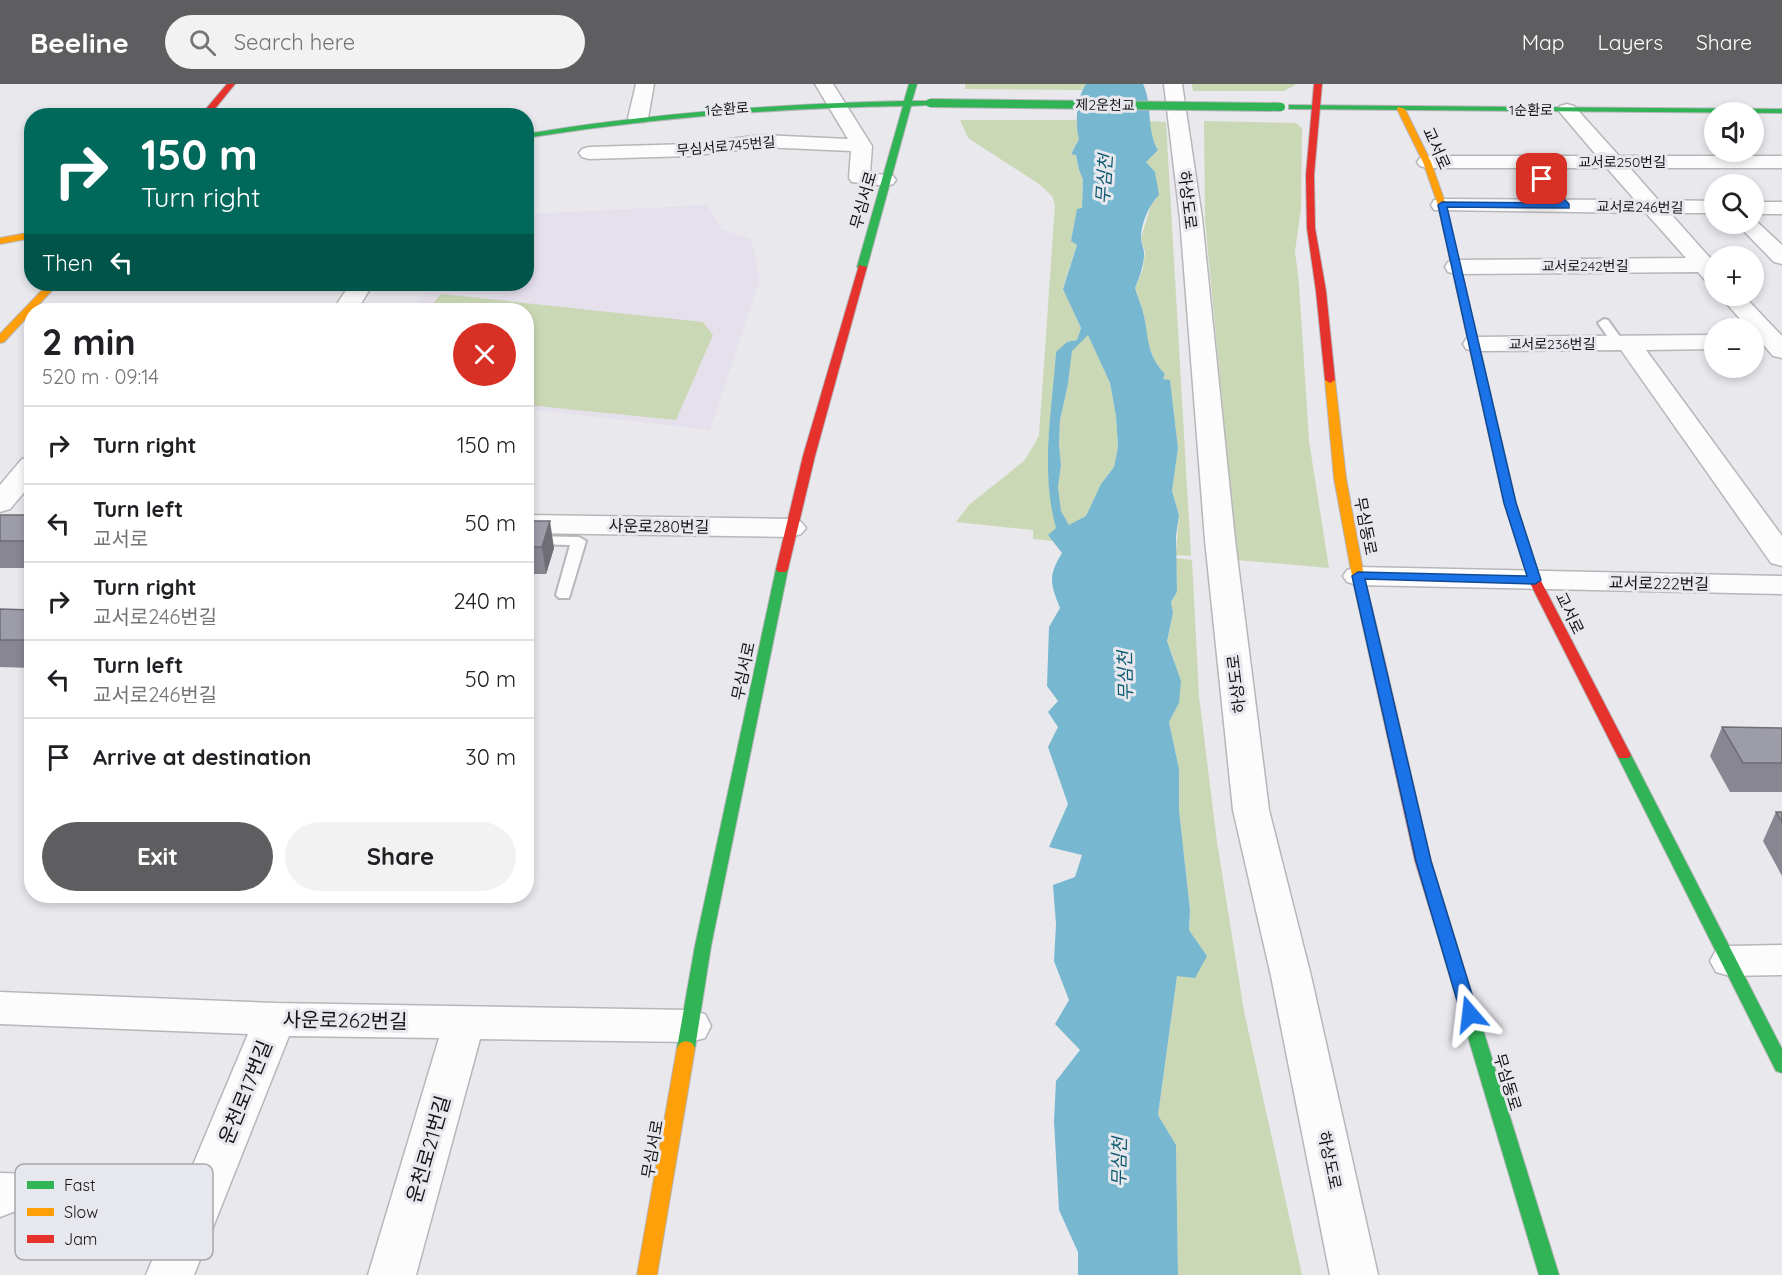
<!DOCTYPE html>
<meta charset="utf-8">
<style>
:root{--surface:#fff;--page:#f2f2f2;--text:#202124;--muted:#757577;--line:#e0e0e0;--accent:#5e5e61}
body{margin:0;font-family:Quicksand,"Noto Sans KR",sans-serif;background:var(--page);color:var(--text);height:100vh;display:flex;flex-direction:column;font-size:22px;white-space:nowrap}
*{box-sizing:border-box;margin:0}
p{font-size:20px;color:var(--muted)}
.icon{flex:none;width:33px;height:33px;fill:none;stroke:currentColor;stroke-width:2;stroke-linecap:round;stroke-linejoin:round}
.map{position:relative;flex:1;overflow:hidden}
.drawer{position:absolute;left:24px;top:219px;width:510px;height:600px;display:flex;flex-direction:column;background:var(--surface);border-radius:24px;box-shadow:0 3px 9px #0003}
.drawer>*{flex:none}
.hud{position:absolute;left:24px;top:24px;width:510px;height:183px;border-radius:24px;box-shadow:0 3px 9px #0003;background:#00695c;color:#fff;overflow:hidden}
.tools{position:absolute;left:1704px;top:18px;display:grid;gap:12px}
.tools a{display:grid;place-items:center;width:60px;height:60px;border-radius:50%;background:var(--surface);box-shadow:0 3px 9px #0003;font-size:30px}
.pin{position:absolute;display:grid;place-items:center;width:51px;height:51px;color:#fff;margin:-26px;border-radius:12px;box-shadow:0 3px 9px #0006}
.me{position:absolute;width:66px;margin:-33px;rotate:343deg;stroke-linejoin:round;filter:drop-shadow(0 0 4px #0008)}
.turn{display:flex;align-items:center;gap:21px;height:126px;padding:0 18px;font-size:27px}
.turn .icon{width:78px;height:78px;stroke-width:2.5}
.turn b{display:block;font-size:42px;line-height:51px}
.then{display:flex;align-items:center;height:57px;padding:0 18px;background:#0003;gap:12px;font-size:22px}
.round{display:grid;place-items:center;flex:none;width:63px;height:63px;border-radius:32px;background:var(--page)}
.head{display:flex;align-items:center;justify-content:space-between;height:102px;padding:0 18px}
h1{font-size:36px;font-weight:700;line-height:45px}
.cta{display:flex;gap:12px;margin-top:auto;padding:12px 18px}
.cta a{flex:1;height:69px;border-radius:36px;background:var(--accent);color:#fff;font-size:24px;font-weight:700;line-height:69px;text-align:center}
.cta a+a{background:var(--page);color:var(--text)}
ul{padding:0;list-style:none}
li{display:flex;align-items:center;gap:18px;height:78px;padding:0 18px;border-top:2px solid var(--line)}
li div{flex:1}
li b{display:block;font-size:22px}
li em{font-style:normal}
header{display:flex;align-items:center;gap:36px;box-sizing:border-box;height:84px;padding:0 30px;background:var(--accent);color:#fff}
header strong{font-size:28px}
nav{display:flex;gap:33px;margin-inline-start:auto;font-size:21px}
.search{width:420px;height:54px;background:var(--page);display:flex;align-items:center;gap:15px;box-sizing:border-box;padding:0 21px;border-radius:33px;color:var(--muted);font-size:22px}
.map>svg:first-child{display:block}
.education{fill:#e6e0ed}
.green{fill:#cad8b5}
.water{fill:#77b8d0;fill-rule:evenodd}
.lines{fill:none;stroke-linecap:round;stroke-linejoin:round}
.lane-casing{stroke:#b7b6ba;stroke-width:4}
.street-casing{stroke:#b7b6ba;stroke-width:3}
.fast-casing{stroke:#b7b6ba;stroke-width:2}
.slow-casing{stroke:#b7b6ba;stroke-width:2}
.jam-casing{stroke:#b7b6ba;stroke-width:2}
.lane{fill:#fcfcfc;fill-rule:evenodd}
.street{fill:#fcfcfc;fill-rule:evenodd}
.fast{fill:#30b455;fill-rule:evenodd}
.slow{fill:#ff9f0a;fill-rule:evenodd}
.jam{fill:#e5322d;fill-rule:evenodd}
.fast-bridge-casing{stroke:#b7b6ba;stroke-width:10;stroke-linecap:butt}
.fast-bridge{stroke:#30b455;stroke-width:8}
.wall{fill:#878691}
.shaded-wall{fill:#6e6d76}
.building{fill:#9d9ca9;stroke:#6e6d76;stroke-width:1.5}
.route{fill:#1a73e8;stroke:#114b97;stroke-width:1.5}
.labels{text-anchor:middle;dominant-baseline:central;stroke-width:6;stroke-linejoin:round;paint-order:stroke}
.far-street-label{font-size:14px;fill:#131315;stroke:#e7e7ee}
.street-label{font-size:16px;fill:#131315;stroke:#e7e7ee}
.water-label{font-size:18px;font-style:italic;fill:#0d5a70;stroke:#e7e7ee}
.near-street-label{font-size:20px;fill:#131315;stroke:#e7e7ee}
.key{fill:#e7e7ee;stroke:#a7a7ad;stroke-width:1.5}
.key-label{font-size:16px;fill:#131315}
</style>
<header>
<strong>Beeline</strong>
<div class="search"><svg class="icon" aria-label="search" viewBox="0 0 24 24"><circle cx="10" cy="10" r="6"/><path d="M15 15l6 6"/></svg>Search here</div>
<nav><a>Map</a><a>Layers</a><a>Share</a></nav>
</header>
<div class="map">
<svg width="1782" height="1191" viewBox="0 0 1782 1191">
<rect width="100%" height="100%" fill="#e8e8ed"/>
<!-- education -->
<path class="education" d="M708 121 721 145 751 155 760 194 710 346 527 325 526 226H410L434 200H526L527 130Z"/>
<!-- green -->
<path class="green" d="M965 0H1086L1082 6 965 5Z
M1192 0H1295V1L1284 7H1193Z
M960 36H1077L1079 55 1071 69 1076 71 1079 86 1083 95 1082 125 1076 130 1071 157 1077 160 1063 204 1081 244 1077 256 1067 258 1056 269C1052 326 1040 387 1057 444L1048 451 1053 457 1033 455V446L956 438 969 421 1025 376 1039 352 1055 121 1052 112 1039 100 968 54Z
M1150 37 1166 38 1191 472 1176 471 1179 431 1172 407 1178 364 1170 297 1163 296 1165 290C1148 272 1148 255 1144 232 1142 223 1138 213 1135 204L1143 185 1145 169 1141 154 1152 118 1146 78 1158 66 1149 45Z
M1204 37 1296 39 1302 44 1301 125 1295 167 1299 200 1309 357 1329 484 1237 476 1205 136Z
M441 210 703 238 713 251 676 336 527 321 526 226H427Z
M1088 250 1110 299 1116 332 1118 363 1114 383 1101 400 1086 432 1069 442 1061 427 1058 403 1061 381 1059 361 1060 336 1068 300 1072 266Z
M1176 474 1192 476 1199 612 1217 758 1244 927 1302 1191H1178L1176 1061 1158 1031 1177 892 1207 872 1189 846 1190 826 1179 726V685L1169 638 1179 619 1174 575 1167 557 1173 529 1171 518 1177 508Z"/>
<!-- water -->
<path class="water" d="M1086 0H1143C1153 21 1146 45 1158 66L1146 78 1155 88 1159 111C1149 121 1141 139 1141 154 1141 160 1145 166 1144 173 1143 184 1139 194 1135 204 1138 214 1142 223 1144 232 1149 256 1147 271 1165 290L1163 295 1170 296 1178 364 1172 407 1179 431 1176 452 1177 508 1171 518 1173 529 1167 557 1181 597 1179 619 1169 638 1179 685V726L1190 826 1189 846 1207 872 1195 894 1177 892 1158 1031 1176 1061 1178 1191H1078V1168L1059 1126 1054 1037 1056 997 1080 966 1055 940 1069 916 1054 877 1056 840 1053 801 1075 793 1082 771 1049 763 1068 720 1048 663 1058 643 1048 628 1058 617 1047 602 1049 543 1060 524C1050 499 1048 492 1062 469L1048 451 1056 444C1040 387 1052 326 1056 268L1067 258 1077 256 1081 244 1063 205 1077 161 1071 157 1077 125 1082 124 1083 95 1079 86 1076 71 1071 70 1079 55C1075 39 1076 15 1086 0ZM1088 251 1110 299 1116 332 1118 363 1114 383 1101 400 1086 432 1069 441 1061 427 1058 403 1061 381 1059 361 1060 336 1068 300 1072 267Z"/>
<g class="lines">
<!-- lane casing -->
<g class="lane-casing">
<path id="lane" d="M1542 92 1546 93 1569 120V124H1561L1538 97V93Z
M1604 235 1608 236 1623 257 1625 260 1623 263H1615L1598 239Z
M526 452 579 453 586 457 569 514H559L556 511 570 461 526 460Z"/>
</g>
<!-- street casing -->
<g class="street-casing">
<path id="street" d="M636 0H654L648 34 645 38H631L628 34Z
M815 0H833L872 62 870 89 893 92 896 96 893 100 886 102 852 98 849 94 851 67 762 63 690 72 589 75 582 73 579 69 582 65 589 63 690 60 762 51 848 55Z
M1164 0H1182L1202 134 1235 456 1269 726 1311 892 1378 1191H1330L1271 892 1233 726 1205 456 1180 134Z
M1567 20 1574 22 1619 72H1782V84H1630L1658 116 1714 117V129H1670L1710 174H1714V198L1705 196 1698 188 1456 190 1448 188 1445 183 1448 178 1456 176 1686 174 1646 129 1434 126 1431 121 1434 116 1442 115 1635 116 1607 84H1427L1420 82 1417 78 1420 74 1427 72H1597L1558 26 1560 22Z
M1754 118H1782V130H1754Z
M1754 135 1782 161V180L1774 178 1737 140H1754Z
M350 200H373L357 226H333Z
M1720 212H1744L1782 252V274L1773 272 1754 250V244H1748Z
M1714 251V265L1646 266 1782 452V482L1771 479 1621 266 1475 267 1466 265 1463 260 1466 255 1475 253Z
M32 373V399L10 425 0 428V401L22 375Z
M526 431 791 435 801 438 806 444 801 450 791 453 526 449Z
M1358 483 1782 492V510L1358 501 1347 498 1343 492 1347 486Z
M1782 861V891L1730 892 1716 888 1710 877 1716 866 1730 862Z
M0 908 275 919 690 926 705 930 711 942 705 954 690 958 480 955 416 1191H368L439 954 289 952 194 1191H146L170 1134 13 1128 0 1133V1089L187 1095 248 950 0 940Z"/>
</g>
<!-- fast casing -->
<g class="fast-casing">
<path id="fast" d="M909 0H917L912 17H928L932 19 928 21 911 22 867 183 862 186 857 183 903 22C777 24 651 34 526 54V50C652 29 777 20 904 17Z
M1289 21 1782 25V29L1292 25H1289Z
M782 481 788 485 711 862 695 964 692 969 686 971 680 969 677 964 695 862 776 485Z
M1624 666 1631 671 1782 965V989L1776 987 1617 671Z
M1442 833 1448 835 1450 839 1559 1191H1539L1434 839 1436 835Z"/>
</g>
<!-- slow casing -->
<g class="slow-casing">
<path id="slow" d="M1398 23 1405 25 1431 78 1446 121 1516 419 1541 497 1539 500H1531L1529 497 1504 419 1438 121 1423 78 1397 25Z
M32 148V154L0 160V154Z
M48 200H58L4 258 0 259V250Z
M1330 293 1335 296 1346 394 1364 492 1384 574 1377 578 1370 574 1352 492 1334 394 1325 296Z
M686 957 692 959 695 964 657 1191H637L677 964 680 959Z"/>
</g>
<!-- jam casing -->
<g class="jam-casing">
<path id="jam" d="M227 0H235L209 32H200Z
M1314 0H1322L1314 91 1315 144 1326 207 1335 296 1330 299 1325 296 1316 207 1307 144 1306 91Z
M859 181 867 183 815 372 788 485 786 488H778L776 485 803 372Z
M1535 493 1541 497 1631 671 1629 674H1619L1617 671 1529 497Z
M1377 570 1384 574 1431 777 1450 839 1448 843 1442 845 1436 843 1434 839 1415 777 1370 574Z"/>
</g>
<!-- lane -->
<use href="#lane" class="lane"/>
<!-- street -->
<use href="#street" class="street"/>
<!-- fast -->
<use href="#fast" class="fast"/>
<!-- slow -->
<use href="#slow" class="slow"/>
<!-- jam -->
<use href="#jam" class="jam"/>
<!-- fast-bridge casing -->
<g class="fast-bridge-casing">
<path id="fast-bridge" d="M930 19 1281 23"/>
</g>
<!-- fast-bridge -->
<use href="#fast-bridge" class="fast-bridge"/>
</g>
<!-- wall -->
<path class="wall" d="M0 431H32V484H0Z
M526 437 554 464 546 490H526Z
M0 525 32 526V584L0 583Z
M1722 643 1782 644V708H1730L1710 672Z
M1776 728H1782V792L1763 757Z"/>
<!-- shaded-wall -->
<path class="shaded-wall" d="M550 437 554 464 546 490 542 463Z"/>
<!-- building -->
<path class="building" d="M0 431H32V457H0Z
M526 437H550L542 463H526Z
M0 525 32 526V556H0Z
M1722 643 1782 644V679H1743Z
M1776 728H1782V738Z"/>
<!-- route -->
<path class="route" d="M1542 92 1569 120V124L1447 123 1516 419 1541 496 1535 500 1365 495 1431 777 1478 930 1476 934 1470 936 1464 934 1461 930 1416 777 1352 492 1358 488 1527 492 1504 419 1438 121 1442 118 1558 119 1538 95Z"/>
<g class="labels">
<!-- far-street labels -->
<g class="far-street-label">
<text transform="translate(1105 21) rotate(1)">제2운천교</text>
<text transform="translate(727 25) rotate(-4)">1순환로</text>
<text x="1531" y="26">1순환로</text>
<text transform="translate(726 62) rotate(-5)">무심서로745번길</text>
<text x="1622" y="78">교서로250번길</text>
<text transform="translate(1640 123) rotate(1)">교서로246번길</text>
<text x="1585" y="182">교서로242번길</text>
<text x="1552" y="260">교서로236번길</text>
</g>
<!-- street labels -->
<g class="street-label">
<text transform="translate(1437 64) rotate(66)">교서로</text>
<text transform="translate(863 116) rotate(-74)">무심서로</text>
<text transform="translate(1188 116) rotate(83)">하상도로</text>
<text transform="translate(659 442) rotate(1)">사운로280번길</text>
<text transform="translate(1366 442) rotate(79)">무심동로</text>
<text transform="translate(1659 499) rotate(1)">교서로222번길</text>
<text transform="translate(1570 529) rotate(64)">교서로</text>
<text transform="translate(743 587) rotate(-78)">무심서로</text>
<text transform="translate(1236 600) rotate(-97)">하상도로</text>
<text transform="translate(1508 998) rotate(73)">무심동로</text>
<text transform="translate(652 1065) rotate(-80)">무심서로</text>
<text transform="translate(1330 1076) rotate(78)">하상도로</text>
</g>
<!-- water labels -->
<g class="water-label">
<text transform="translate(1104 95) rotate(-86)">무심천</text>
<text transform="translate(1125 592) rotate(-91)">무심천</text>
<text transform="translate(1119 1078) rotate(-89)">무심천</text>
</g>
<!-- near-street labels -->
<g class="near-street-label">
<text transform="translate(345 936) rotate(1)">사운로262번길</text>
<text transform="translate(245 1008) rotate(-68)">운천로17번길</text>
<text transform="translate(428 1065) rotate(-74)">운천로21번길</text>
</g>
</g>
<!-- legend -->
<rect x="15" y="1080" width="198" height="96" rx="9" class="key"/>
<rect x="27" y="1097" width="27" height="8" fill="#30b455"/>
<rect x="27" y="1124" width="27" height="8" fill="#ff9f0a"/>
<rect x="27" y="1151" width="27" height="8" fill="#e5322d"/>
<g class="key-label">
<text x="64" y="1107">Fast</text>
<text x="64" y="1134">Slow</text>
<text x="64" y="1161">Jam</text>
</g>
</svg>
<div class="tools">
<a><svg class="icon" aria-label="sound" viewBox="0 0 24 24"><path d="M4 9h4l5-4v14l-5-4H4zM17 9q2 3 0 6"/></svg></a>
<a><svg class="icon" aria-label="search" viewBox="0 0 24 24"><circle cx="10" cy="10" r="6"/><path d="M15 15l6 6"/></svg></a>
<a>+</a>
<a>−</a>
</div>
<div class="pin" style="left:1542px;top:95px;background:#d93025"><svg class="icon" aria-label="arrive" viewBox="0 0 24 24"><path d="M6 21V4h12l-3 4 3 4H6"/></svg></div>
<svg class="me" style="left:1470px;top:930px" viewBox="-20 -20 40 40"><path d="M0-17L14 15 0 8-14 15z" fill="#1a73e8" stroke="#fff" stroke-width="4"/></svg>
<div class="hud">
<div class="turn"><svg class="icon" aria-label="right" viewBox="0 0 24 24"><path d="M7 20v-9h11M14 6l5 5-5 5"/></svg><div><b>150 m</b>Turn right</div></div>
<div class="then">Then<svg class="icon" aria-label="left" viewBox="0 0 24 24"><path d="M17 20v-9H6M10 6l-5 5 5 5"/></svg></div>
</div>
<section class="drawer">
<div class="head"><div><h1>2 min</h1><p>520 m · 09:14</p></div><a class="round" style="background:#d93025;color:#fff"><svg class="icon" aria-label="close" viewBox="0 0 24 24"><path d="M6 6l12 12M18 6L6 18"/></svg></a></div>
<ul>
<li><svg class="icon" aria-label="right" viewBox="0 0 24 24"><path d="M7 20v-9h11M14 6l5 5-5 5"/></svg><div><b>Turn right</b></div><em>150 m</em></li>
<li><svg class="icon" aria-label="left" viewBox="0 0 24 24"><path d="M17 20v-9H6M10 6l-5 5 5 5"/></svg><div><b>Turn left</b><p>교서로</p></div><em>50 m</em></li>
<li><svg class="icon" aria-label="right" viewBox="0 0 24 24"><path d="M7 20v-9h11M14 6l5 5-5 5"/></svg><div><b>Turn right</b><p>교서로246번길</p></div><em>240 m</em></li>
<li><svg class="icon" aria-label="left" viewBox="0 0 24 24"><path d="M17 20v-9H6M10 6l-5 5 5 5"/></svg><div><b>Turn left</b><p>교서로246번길</p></div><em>50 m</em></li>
<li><svg class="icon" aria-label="arrive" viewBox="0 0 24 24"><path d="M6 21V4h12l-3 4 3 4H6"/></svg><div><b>Arrive at destination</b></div><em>30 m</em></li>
</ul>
<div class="cta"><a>Exit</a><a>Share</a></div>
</section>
</div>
